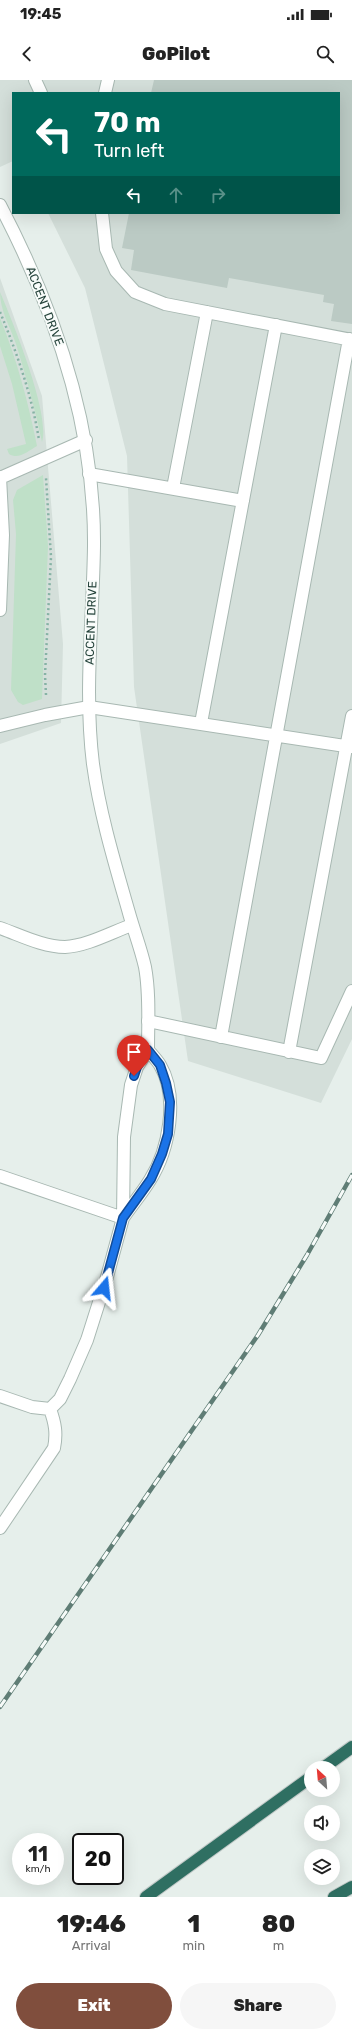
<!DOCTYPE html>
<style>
:root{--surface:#fff;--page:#f6f6f6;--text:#222;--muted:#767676;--accent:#804e3d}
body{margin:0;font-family:Rubik,sans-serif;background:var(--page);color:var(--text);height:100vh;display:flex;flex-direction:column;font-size:15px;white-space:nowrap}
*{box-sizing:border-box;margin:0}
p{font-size:13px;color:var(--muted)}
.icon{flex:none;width:22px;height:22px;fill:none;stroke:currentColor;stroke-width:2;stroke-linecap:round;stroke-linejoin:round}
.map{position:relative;height:1817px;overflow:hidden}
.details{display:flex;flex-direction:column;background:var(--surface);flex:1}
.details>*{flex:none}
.guide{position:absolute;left:12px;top:12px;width:328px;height:122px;border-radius:0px;box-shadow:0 4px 16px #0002;background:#00695c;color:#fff;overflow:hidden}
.needle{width:26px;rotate:334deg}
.fabs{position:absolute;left:304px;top:1681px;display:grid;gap:8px}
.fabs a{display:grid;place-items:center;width:36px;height:36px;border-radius:50%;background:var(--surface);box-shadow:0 4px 16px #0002;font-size:20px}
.speed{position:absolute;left:12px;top:1753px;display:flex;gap:8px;font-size:20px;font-weight:700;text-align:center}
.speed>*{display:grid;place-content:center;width:52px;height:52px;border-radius:50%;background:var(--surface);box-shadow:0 4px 16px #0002;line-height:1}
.speed small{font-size:10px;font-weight:400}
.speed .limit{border:2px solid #111;border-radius:6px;background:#fff;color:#111}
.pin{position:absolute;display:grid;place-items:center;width:34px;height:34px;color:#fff;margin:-41px -17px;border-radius:50% 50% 50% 0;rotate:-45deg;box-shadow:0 0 4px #0007}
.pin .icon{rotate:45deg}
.me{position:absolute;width:44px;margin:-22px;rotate:17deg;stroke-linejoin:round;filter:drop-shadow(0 0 3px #0008)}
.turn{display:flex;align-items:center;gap:14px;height:84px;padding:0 16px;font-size:18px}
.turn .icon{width:52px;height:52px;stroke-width:2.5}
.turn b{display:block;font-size:28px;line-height:34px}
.lanes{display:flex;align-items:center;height:38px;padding:0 16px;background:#0003;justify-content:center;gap:20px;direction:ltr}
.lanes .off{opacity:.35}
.eta{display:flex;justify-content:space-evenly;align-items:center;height:68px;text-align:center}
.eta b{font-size:24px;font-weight:800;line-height:28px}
.action{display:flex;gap:8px;margin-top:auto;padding:8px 16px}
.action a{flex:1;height:46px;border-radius:24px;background:var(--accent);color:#fff;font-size:16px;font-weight:800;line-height:46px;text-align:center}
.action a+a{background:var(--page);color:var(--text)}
.status{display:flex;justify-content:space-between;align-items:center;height:28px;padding:0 20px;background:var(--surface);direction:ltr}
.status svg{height:11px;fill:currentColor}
header{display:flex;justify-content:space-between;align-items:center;height:52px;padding:0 16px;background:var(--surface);font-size:18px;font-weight:800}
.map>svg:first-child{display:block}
.built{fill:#d4dfda}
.green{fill:#bfe0c8}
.building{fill:#bbcac4}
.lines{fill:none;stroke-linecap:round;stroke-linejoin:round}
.lane-casing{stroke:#a8b8b2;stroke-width:14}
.street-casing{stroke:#a8b8b2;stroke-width:14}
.highway-casing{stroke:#c2cac8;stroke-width:14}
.path{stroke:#86b3a5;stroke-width:2.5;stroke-dasharray:2 3;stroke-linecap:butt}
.lane{stroke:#fff;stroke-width:12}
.street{stroke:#fff;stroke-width:12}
.highway{stroke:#2f6f62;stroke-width:12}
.rail-casing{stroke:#5f7d75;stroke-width:4.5}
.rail{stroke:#f7fbf9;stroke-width:3;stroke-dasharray:9;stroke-linecap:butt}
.route-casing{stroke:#114b97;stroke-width:10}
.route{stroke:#1a73e8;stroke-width:7}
.labels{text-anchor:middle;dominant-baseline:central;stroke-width:3.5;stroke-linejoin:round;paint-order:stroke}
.street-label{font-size:12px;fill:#24423a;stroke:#f7fbf9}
</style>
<div class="status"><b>19:45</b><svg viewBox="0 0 49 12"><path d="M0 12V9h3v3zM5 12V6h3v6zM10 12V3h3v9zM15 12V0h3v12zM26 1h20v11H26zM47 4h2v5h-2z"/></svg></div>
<header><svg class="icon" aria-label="back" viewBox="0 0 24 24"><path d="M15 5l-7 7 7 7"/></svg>GoPilot<svg class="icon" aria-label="search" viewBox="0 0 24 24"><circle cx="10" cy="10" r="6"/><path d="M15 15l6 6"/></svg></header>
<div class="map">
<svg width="352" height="1817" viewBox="0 0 352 1817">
<rect width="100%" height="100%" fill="#e6efeb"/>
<!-- built -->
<path class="built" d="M0 0H352V959L321 1023 188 981 134 607 127 376 85 208 48 133H339V13H13V81L0 87Z
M0 198 42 316 63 564 61 643 0 664Z"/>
<!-- green -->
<path class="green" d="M0 212C12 240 51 335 42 362 35 329 26 296 16 264 10 246 0 231 0 212Z
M0 238C17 280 28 321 37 366 28 371 19 380 9 374L7 369 26 364 12 304 0 266Z
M43 395 48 466 42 619 23 625 18 622 11 610 16 454 13 420 17 410Z"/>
<!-- building -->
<path class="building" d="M154 0H352V244L331 241 334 224 323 222 324 215 229 198 227 208 131 190 134 170 122 168 129 133H339V13H151Z"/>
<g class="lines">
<!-- lane casing -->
<g class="lane-casing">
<path id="lane" d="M35 0 41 13
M105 13 108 0
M102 133 106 169 116 191 135 212 165 224 352 260
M89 394 243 421
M0 397 3 455 0 530
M0 398 86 360
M173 408 207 232
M201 643 276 245
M0 646 45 635 89 627 352 667
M0 848C20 855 43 867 65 867 87 866 112 852 132 845
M148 941 321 978 352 911
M221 957 349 259
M289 972 352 636
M0 1096 123 1138
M0 1316 32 1327 50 1329 60 1319 70 1299 87 1260 107 1197 123 1138 124 1057 131 1005 137 987 148 970C152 975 157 980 160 985 179 1017 169 1070 150 1100 142 1113 132 1125 123 1138
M0 1448 54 1368C57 1353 55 1343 50 1329"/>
</g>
<!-- street casing -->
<g class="street-casing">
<path id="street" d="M0 125C55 230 95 346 94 466 93 539 84 612 93 684 100 735 115 784 129 833 134 851 141 869 145 887 150 914 148 943 148 970"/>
</g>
<!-- highway casing -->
<g class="highway-casing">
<path id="highway" d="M323 1688 352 1667
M146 1817 311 1697
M334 1817 352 1807"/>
</g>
<!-- path -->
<path class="path" d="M0 232C17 273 32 316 39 360
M46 615 45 595 51 477 46 398"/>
<!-- lane -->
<use href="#lane" class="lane"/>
<!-- street -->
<use href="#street" class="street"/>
<!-- highway -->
<use href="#highway" class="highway"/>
<!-- rail casing -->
<g class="rail-casing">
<path id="rail" d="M0 1627 258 1255 307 1175 352 1095"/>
</g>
<!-- rail -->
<use href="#rail" class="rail"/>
</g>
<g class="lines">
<!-- route casing -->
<g class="route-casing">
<path id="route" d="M104 1208 123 1138 151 1099 162 1074 168 1054 170 1022 166 1003 160 985 148 970 137 987 134 996"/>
</g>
<!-- route -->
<use href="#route" class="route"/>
</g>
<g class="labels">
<!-- street labels -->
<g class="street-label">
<text transform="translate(45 226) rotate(69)">ACCENT DRIVE</text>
<text transform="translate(91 543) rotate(-88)">ACCENT DRIVE</text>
</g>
</g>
</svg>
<div class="fabs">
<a><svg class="needle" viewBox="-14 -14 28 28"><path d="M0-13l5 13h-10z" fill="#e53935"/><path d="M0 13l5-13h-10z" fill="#767676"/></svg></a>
<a><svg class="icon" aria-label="sound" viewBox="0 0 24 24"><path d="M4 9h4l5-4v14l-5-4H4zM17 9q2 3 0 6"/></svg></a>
<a><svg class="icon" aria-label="layers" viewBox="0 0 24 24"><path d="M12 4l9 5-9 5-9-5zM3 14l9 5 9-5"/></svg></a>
</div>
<div class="speed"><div>11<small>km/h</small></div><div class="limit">20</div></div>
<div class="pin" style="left:134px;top:996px;background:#d93025"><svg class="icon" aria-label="arrive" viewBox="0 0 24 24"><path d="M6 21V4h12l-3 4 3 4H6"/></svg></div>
<svg class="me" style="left:104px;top:1208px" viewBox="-20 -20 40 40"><path d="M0-17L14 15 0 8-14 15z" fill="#1a73e8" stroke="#fff" stroke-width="4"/></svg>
<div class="guide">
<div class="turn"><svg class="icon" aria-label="left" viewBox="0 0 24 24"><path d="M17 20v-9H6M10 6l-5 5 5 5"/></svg><div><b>70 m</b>Turn left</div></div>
<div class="lanes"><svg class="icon" aria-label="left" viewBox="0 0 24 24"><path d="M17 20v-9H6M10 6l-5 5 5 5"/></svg><svg class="icon off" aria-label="ahead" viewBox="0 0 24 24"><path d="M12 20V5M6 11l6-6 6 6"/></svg><svg class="icon off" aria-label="right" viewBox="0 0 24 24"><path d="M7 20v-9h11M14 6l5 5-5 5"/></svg></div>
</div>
</div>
<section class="details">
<div class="eta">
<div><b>19:46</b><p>Arrival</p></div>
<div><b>1</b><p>min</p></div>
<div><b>80</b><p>m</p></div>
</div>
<div class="action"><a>Exit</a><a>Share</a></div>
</section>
